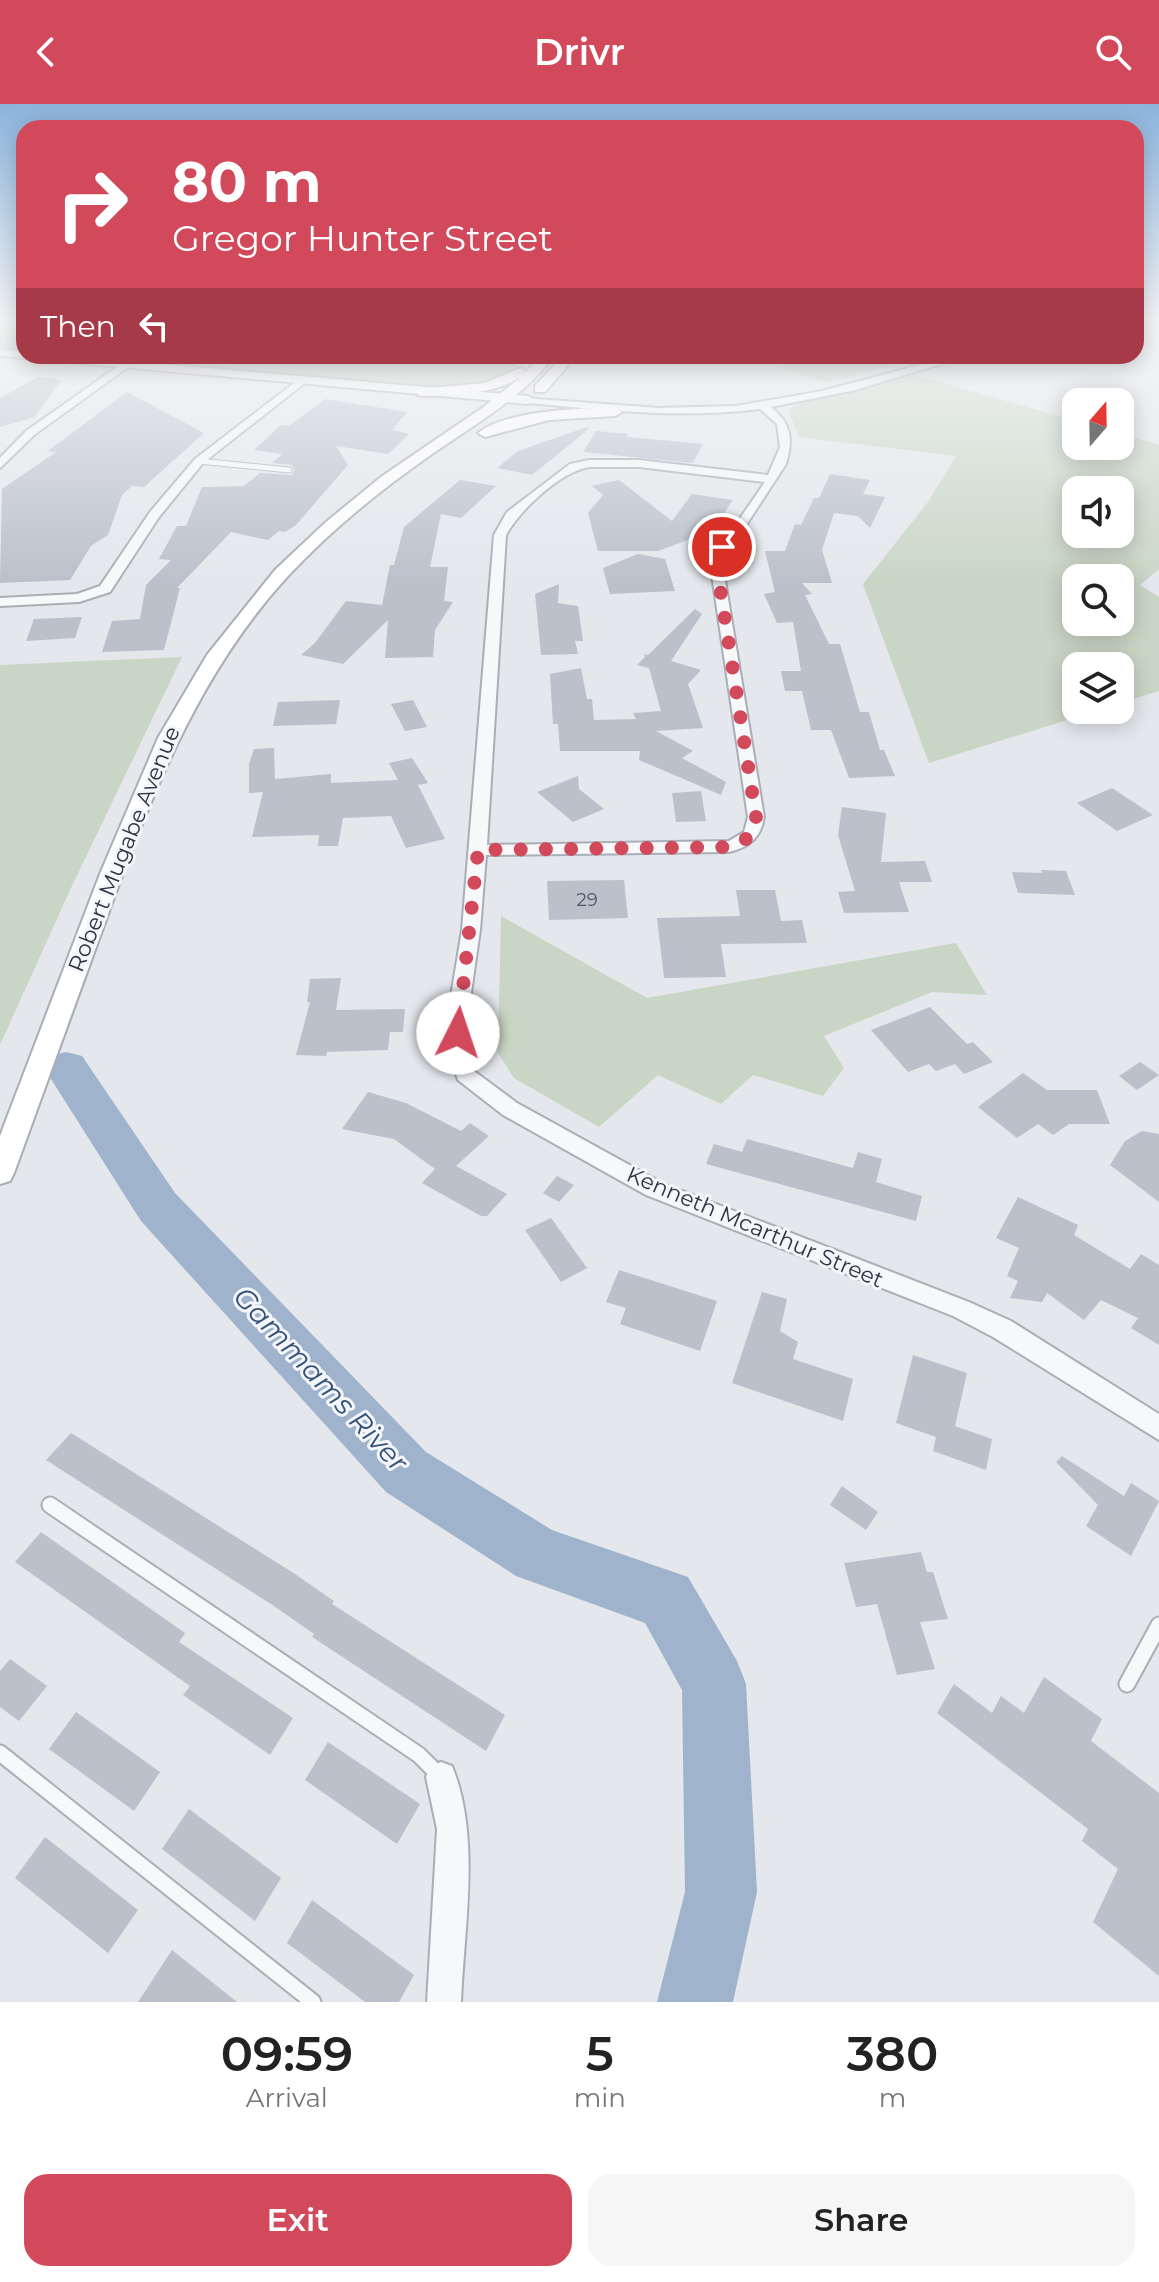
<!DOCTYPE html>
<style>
:root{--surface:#fff;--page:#f6f6f6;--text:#222;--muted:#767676;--accent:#d1495b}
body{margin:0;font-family:Montserrat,sans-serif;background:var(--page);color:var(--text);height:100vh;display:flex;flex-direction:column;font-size:30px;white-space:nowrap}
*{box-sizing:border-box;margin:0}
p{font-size:26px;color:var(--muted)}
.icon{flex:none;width:44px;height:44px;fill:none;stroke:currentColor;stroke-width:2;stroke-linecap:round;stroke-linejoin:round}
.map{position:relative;height:1898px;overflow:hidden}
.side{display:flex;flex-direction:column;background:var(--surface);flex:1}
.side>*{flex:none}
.banner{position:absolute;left:16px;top:16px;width:1128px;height:244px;border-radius:24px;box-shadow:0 4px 20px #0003;background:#d1495b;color:#fff;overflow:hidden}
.needle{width:52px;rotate:20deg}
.tools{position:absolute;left:1062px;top:284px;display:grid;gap:16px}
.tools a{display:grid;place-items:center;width:72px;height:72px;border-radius:16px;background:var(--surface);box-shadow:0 4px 20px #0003;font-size:40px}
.pin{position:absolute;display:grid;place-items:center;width:68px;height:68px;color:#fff;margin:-34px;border:4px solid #fff;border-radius:50%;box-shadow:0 2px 8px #0007}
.me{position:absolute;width:88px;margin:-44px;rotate:4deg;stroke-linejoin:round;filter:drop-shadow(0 0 6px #0008)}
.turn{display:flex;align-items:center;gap:28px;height:168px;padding:0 24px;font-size:36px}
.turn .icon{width:104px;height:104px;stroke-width:2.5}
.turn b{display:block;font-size:56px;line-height:68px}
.then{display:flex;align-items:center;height:76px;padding:0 24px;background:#0003;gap:16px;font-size:30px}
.eta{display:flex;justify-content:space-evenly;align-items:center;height:136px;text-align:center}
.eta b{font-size:48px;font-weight:600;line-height:56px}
.primary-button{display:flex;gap:16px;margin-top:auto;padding:16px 24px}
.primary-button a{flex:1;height:92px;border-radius:24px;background:var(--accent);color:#fff;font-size:32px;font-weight:600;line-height:92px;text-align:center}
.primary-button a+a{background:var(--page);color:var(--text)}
header{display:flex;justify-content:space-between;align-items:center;height:104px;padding:0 24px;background:var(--accent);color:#fff;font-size:36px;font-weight:600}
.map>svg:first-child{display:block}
.green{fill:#c9d6c5;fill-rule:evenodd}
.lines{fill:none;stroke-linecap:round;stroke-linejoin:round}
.river{fill:#9fb4cc;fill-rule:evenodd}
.building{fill:#bbc0ca}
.service-far1-casing{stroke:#a9aeb7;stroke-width:7}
.service-casing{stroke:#a9aeb7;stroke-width:19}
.minor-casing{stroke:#a9aeb7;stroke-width:4}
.tertiary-casing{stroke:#a9aeb7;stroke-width:4}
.secondary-casing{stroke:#a9aeb7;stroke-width:4}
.service-far1{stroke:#f7f8fa;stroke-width:5}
.service{stroke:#f7f8fa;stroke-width:15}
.minor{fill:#f7f8fa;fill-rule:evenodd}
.tertiary{fill:#f7f8fa;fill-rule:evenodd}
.secondary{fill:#fff;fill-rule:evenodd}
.route{stroke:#d1495b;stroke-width:14;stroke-dasharray:0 25.2}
.labels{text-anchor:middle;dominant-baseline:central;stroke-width:6;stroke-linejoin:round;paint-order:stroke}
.number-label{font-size:18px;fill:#4f5766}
.street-label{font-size:22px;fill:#2b3445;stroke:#f4f6f9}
.near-water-label{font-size:28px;font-style:italic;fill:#34527a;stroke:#f4f6f9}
</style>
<header><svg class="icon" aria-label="back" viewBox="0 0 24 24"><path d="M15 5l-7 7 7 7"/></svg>Drivr<svg class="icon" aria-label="search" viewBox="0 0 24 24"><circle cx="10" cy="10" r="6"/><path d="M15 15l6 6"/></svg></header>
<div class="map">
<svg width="1159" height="1898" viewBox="0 0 1159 1898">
<rect width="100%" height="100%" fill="#e4e7ec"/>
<!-- green -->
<path class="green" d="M0 213H24V247L0 245Z
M74 252H524L508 270 476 279 424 286Z
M757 252H930L832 277 813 276Z
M915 271 1076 317V342H1120V329L1159 341V465L1140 481 1159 493V587L1120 599V562H1076V606H1099L929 659 863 480 928 398 956 352 799 333 789 308 794 301ZM1076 386H1120V430H1076ZM1076 474H1120V518H1076Z
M182 553 70 786 0 941V561Z
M501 812 647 894 956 839 987 891 932 888 824 932 844 964 823 992 753 971 721 1000 658 971 599 1023 514 974 498 949Z"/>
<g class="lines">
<!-- river -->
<path class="river" d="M24 227V245L18 250H4L1 246C6 238 14 229 24 227Z
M66 948 82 952 175 1089 426 1348 552 1426 688 1473 737 1557 746 1580 757 1788 733 1898H657L685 1788 682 1586 645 1519 516 1472 386 1388 141 1117 44 964 50 952Z"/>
</g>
<!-- building -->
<path class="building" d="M38 273 61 276 35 313 0 323V294Z
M127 288 204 329 144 383 132 382 122 391 108 431 91 442 70 476 0 479 2 385 56 348 48 347Z
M325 295 407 308 392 326 409 330 388 350 336 342 348 361 296 421 285 428 279 427 268 436 231 428 177 484H180L164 546 102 548 112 517 140 515 146 481 171 456 159 455 177 422H186L202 383 244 382 260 369 292 371 294 366 292 361 272 359 282 350 254 346 281 321 289 322Z
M587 323 589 325 532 371 497 364 518 347Z
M596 327 628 330 627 333 703 340 693 359 583 348Z
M830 370 870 376 863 390 885 393 870 424 858 412 834 409 822 446 832 479H802L812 490 805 491 829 540H840L860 608H869L880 646H884L895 672 849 674 831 626H811L802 587H785L781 567H801L793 518 777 519 764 490 775 488 765 447H785L795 420 801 421 814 394H819Z
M460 376 496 382 461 414 441 410 430 463H448L444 497 453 498 435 526 433 553 385 554 388 516 343 560 301 551 315 539 346 497 382 501 390 461H394L404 423Z
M619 376 672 417 692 390 733 396 712 427 658 447H598L588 409 603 391 592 382Z
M638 450 665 455 675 487 610 490 603 464Z
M559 480 558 499 578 502 583 537H575L578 550 541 551 535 490Z
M695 505 702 510 671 557 701 566 688 580 703 624 656 627 693 647 682 654 726 678 721 691 639 656 640 647H560L558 620H553L550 570 581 564 587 595H592L594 616 636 615 633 609 661 607 649 564 637 561 645 553 644 550 648 551Z
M82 513 75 534 26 537 34 515Z
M340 596 336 620 273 622 278 598Z
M413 596 427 623 405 627 391 600Z
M274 644 275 675 331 670V679L398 676 389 659 412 654 428 679 418 681 445 735 406 744 391 712 343 714 338 742H318L319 731 252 733 263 688 249 689V660L254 645Z
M578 672 579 685 604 705 573 718 537 688Z
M1112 684 1153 711 1117 727 1077 699Z
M701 687 706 717 676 718 672 689Z
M842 703 886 709 881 758 925 757 932 778H899L909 808 844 809 838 788 855 787 838 731Z
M1041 766 1066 767 1075 791 1018 789 1012 768 1042 769Z
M624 776 628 814 549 816 547 777Z
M736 786H775L781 817 802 816 807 839 721 840 726 873 664 874 657 814 740 812Z
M341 874 336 906 405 905 403 928H390L388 946 327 948 326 952 296 951 310 898H307L310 875Z
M930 903 967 940 973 938 993 958 964 970 955 960 936 967 929 960 908 968 871 926Z
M1140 958 1159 971 1137 986 1119 972Z
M1023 969 1047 986H1097L1110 1020H1069L1053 1031 1038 1020 1017 1034 978 1003Z
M368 988 406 999 461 1027 470 1019 489 1032 456 1062 507 1090 487 1112H481L422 1079 435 1065 394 1035 342 1025Z
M1142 1027 1159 1030V1098L1110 1061 1125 1037Z
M747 1035 853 1064 858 1048 882 1055 876 1078 922 1092 916 1117 706 1060 714 1040 742 1048Z
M557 1072 574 1081 559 1098 543 1089Z
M1018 1093 1078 1121 1074 1131 1130 1165 1141 1150 1159 1161V1241L1131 1224 1138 1214 1101 1196 1084 1216 1047 1189 1042 1198 1010 1194 1018 1177 1007 1172 1019 1144 996 1134Z
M551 1114 587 1164 561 1178 525 1126Z
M619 1166 717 1197 700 1247 620 1220 626 1204 606 1198Z
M762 1188 787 1195 780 1227 798 1238 793 1255 853 1275 843 1317 732 1279Z
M913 1251 967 1269 955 1322 992 1335 986 1366 933 1347 936 1333 896 1319Z
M71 1329 295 1470 334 1497 332 1500 505 1611 486 1647 312 1533 314 1530 274 1502 46 1356Z
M1062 1352 1124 1392 1131 1379 1159 1397 1131 1452 1086 1422 1098 1401 1056 1358Z
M842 1382 878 1408 866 1426 830 1401Z
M41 1428 185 1529 179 1538 293 1614 270 1651 183 1591 190 1582 15 1458Z
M921 1448 927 1468H933L948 1515 920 1518 935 1565 897 1571 877 1500 856 1503 844 1459Z
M10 1555 47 1582 19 1617 0 1603V1567Z
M1044 1573 1102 1615 1091 1637 1159 1689V1872L1093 1818 1118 1765 1082 1737 1088 1725 937 1609 954 1580 992 1609 1001 1592 1024 1609Z
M76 1608 160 1668 134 1707 49 1645Z
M328 1638 420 1700 397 1740 305 1676Z
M189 1705 281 1774 255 1817 162 1745Z
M45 1733 138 1806 108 1849 15 1774Z
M312 1796 414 1871 399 1898H365L287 1839Z
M172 1846 237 1898H138Z"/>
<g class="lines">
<!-- service-far1 casing -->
<g class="service-far1-casing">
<path id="service-far1" d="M858 255 890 252 941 259
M199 357 289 366"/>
</g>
<!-- service casing -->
<g class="service-casing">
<path id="service" d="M50 1401 419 1651 440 1672
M1127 1580 1159 1521
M0 1649 313 1898"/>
</g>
<!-- minor casing -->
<g class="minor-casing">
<path id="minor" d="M953 252H968L855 286 771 303C792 320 793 336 786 360L722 458 764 713C761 734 749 743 729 748L486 751 480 826 468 910V948L474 967 517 999 662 1079 969 1198 1011 1217 1159 1310V1336L993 1233 953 1212 646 1091 503 1011 458 976 448 948V910L462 826 494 431 507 408 570 360 589 356H639L768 371 780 343 777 320 760 305C682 315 606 306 528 299L523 296 524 294 658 304 736 302 822 287ZM589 363H639L765 378 710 458 748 713 744 728 729 737 487 741 506 431C520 406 560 368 589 363Z
M123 259 131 261 34 331 0 364V354L26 327Z
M298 276 306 278 203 359 159 413 110 488 79 498 0 502V494L77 490 100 482 150 408 195 355Z
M441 1658 452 1662C481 1732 464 1823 461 1898H427L437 1725 426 1673 430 1662Z"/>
</g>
<!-- tertiary casing -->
<g class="tertiary-casing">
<path id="tertiary" d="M0 246 24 248V252H72L528 292 534 296 528 300 0 252Z"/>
</g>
<!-- secondary casing -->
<g class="secondary-casing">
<path id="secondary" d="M541 252H554C522 294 475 320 432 350 380 386 331 426 288 472 196 572 149 697 103 824 73 905 44 987 14 1069L10 1077 0 1080V1032L100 770 158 634 207 551 275 466 326 418 381 373 485 302 521 273C492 291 456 290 423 292L418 291V285L485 279 520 264 526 268Z
M563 252H576L545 288H535V282Z
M598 304H615L622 308 615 312 549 316 485 333 478 329C503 309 565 305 598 304Z"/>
</g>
<!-- service-far1 -->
<use href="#service-far1" class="service-far1"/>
<!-- service -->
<use href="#service" class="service"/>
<!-- minor -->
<use href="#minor" class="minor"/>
<!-- tertiary -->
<use href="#tertiary" class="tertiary"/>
<!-- secondary -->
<use href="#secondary" class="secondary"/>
</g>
<!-- sky -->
<linearGradient id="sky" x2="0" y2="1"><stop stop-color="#8bb4dd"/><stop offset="0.45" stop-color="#f3f4f6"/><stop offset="1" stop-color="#f3f4f6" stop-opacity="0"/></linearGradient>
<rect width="1159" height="478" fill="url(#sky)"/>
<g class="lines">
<!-- route -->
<path class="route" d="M458 929 478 746 729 743C746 737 754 732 756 713L716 458 722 443"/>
</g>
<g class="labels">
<!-- number labels -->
<g class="number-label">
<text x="587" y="796">29</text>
</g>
<!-- street labels -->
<g class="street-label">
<text transform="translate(124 745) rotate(-68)">Robert Mugabe Avenue</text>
<text transform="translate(755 1123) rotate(23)">Kenneth Mcarthur Street</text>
</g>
<!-- near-water labels -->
<g class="near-water-label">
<text transform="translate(321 1275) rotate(47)">Gammams River</text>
</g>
</g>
</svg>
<div class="tools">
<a><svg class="needle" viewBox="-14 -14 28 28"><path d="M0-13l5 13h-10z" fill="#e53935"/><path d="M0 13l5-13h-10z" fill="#767676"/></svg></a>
<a><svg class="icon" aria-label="sound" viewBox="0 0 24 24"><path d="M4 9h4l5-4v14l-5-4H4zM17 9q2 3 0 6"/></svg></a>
<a><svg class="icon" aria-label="search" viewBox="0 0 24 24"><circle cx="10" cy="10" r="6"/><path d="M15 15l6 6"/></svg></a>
<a><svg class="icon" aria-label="layers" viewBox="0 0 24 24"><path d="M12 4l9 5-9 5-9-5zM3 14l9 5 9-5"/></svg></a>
</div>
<div class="pin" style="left:722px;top:443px;background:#d93025"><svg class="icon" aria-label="arrive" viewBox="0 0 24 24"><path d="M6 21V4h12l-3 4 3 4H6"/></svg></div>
<svg class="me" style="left:458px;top:929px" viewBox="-20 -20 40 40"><circle r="19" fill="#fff"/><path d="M0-13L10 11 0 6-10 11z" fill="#d1495b"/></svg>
<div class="banner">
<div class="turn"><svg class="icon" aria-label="right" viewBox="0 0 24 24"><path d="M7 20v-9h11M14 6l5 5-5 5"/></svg><div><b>80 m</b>Gregor Hunter Street</div></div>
<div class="then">Then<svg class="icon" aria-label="left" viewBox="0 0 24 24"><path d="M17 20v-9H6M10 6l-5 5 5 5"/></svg></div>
</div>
</div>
<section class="side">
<div class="eta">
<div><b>09:59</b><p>Arrival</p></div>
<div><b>5</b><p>min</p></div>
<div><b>380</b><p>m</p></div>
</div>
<div class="primary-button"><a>Exit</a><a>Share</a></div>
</section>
